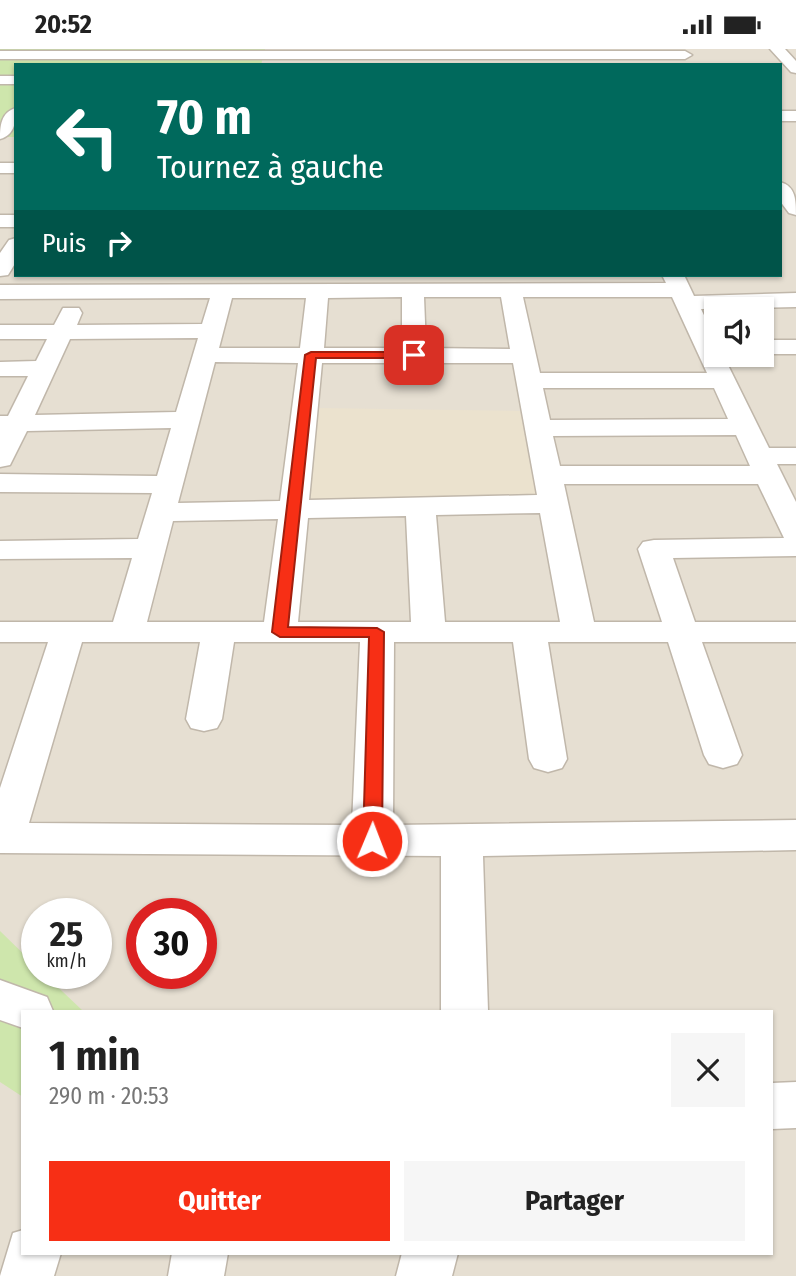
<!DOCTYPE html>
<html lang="fr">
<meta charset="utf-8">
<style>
:root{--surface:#fff;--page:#f6f6f6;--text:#222;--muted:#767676;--accent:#f72f15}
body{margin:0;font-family:"Fira Sans Condensed",sans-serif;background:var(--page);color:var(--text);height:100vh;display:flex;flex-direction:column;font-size:26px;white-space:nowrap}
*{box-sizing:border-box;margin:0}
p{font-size:23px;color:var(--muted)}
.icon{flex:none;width:38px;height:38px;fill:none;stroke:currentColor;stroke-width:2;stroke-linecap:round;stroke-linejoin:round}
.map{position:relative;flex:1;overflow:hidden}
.drawer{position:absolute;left:21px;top:961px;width:752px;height:245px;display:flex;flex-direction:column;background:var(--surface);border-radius:0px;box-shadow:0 2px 5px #0004}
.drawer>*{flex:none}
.hud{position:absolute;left:14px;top:14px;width:768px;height:214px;border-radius:0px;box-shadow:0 2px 5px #0004;background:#00695c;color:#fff;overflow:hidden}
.buttons{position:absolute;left:704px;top:248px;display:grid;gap:14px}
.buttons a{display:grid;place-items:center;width:70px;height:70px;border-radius:0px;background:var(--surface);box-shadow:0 2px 5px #0004;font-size:35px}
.speed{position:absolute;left:21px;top:849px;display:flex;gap:14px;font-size:35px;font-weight:700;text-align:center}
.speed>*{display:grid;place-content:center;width:91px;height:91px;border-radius:50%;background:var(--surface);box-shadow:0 2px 5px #0004;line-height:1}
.speed small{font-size:18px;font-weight:400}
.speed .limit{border:10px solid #d22;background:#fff;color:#111}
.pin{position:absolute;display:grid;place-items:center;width:60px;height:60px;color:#fff;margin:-30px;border-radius:14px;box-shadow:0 4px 10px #0006}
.me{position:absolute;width:77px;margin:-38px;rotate:1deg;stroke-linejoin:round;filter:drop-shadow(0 0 5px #0008)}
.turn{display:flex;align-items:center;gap:24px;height:147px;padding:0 28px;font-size:32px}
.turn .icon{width:91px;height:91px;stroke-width:2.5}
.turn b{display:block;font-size:49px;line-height:60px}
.then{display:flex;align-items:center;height:66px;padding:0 28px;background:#0003;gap:14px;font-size:26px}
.round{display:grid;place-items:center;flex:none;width:74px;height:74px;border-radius:0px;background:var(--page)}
.head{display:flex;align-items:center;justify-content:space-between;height:119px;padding:0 28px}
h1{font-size:42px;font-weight:700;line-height:52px}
.cta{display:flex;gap:14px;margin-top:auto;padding:14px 28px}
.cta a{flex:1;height:80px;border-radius:0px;background:var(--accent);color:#fff;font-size:28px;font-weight:700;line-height:80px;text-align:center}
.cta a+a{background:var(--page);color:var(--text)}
.status{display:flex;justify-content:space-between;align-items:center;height:49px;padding:0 35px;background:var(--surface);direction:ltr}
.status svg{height:19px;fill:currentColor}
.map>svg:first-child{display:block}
.residential{fill:#e6dfd2;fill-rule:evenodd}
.education{fill:#ebe2ce}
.green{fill:#cee6ac}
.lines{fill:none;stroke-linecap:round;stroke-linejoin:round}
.minor-casing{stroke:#c0b7aa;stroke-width:3}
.minor{fill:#fff;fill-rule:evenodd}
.route{fill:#f72f15;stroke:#a11f0e;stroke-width:2}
</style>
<div class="status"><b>20:52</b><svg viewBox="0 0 49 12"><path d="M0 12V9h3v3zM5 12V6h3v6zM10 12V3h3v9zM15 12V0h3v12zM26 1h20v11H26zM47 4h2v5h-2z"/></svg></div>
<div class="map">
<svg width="796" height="1227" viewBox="0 0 796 1227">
<rect width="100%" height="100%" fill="#f2ede4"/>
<!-- residential -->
<path class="residential" d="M0 0H796V1227H0ZM16 16H780V226H16ZM716 261H761V306H716ZM37 864H96V924H37ZM142 864H201V924H142ZM23 962H772V1204H23Z"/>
<!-- education -->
<path class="education" d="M316 359 520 362 537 451 307 455Z"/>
<!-- green -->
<path class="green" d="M0 0H265L261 16H16V88H0Z
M0 882 37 918V924H43L83 962H23V1048L0 1033Z"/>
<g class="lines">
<!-- minor casing -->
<g class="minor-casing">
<path id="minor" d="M770 0H785L796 12V24L791 23Z
M0 2H685L692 6 685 10H0Z
M0 27H16V35H0Z
M16 59C16 72 15 86 0 90 0 77 1 63 16 59Z
M780 62H796V72H780Z
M0 114H16V124H0Z
M780 133C796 137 796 152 796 166L789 164 780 152Z
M0 166H16V178H0Z
M16 189V213L8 226 0 227V204L9 191Z
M662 226H684L694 247 796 244V258L701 260 716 291V306H723L769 399H796V415H777L796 453V507L673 509 695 573H796V593H702L742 706 737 715 723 719 709 715 704 706 668 593H548L567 710 562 719 548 723 534 719 529 710 513 593H394L393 776 796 771V801L483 807 488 962H441V807L0 804V739L48 593H0V573H113L132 509 0 510V492L138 490 152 444 0 443V425L157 427 171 379 27 382 10 416 0 418V367H8L28 327H0V313L36 312 47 290H0V276H54L63 259H79L82 264 77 276 202 275 210 249 0 250V236L666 234ZM402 248V299H324L328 249ZM424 248H501L510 300 426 299ZM523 248H672L707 324H540ZM232 249H306L300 299H219ZM198 289 176 363 35 366 70 290ZM215 313 298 314 280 452 178 454ZM322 314H513L537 446 309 451ZM543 339H714L728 370 550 371ZM736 386 750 417H560L553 387ZM564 435H758L784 489 654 491 643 493 638 500 662 573H594ZM540 464 560 573H445L436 466ZM406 467 411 573H298L308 469ZM278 470 264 573H147L173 472ZM82 593H200L186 670 191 679 204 682 217 679 222 670 234 593H360L352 776 29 774Z
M761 291H796V305H761Z
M0 931 47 948 53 962H23V979L0 971Z
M796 1033V1079L772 1080V1034Z
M23 1181V1204H61L54 1227H0L13 1184Z
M172 1204H228L224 1227H168Z
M402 1204H458L452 1227H396Z"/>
</g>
<!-- minor -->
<use href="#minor" class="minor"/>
</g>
<!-- route -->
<path class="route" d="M311 303H414L419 306 414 309H316L288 578 377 579 384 583 382 792 379 797H366L363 792 369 588H280L272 583 305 306Z"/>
</svg>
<div class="buttons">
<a><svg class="icon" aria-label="sound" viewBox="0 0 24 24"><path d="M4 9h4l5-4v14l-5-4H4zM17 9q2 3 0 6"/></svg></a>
</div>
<div class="speed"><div>25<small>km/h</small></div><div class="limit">30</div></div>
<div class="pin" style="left:414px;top:306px;background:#d93025"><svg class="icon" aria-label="arrive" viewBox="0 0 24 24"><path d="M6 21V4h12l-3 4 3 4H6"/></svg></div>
<svg class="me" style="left:372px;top:792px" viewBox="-20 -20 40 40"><circle r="17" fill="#f72f15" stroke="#fff" stroke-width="3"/><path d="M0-11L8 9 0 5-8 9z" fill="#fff"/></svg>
<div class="hud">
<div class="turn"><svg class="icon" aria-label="left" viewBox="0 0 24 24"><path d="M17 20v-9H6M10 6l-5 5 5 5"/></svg><div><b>70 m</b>Tournez à gauche</div></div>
<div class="then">Puis<svg class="icon" aria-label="right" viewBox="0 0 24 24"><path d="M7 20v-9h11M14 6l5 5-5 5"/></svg></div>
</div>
<section class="drawer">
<div class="head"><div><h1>1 min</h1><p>290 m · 20:53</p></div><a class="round"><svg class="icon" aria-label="close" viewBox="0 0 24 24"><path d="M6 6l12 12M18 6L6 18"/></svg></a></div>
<div class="cta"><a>Quitter</a><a>Partager</a></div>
</section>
</div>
